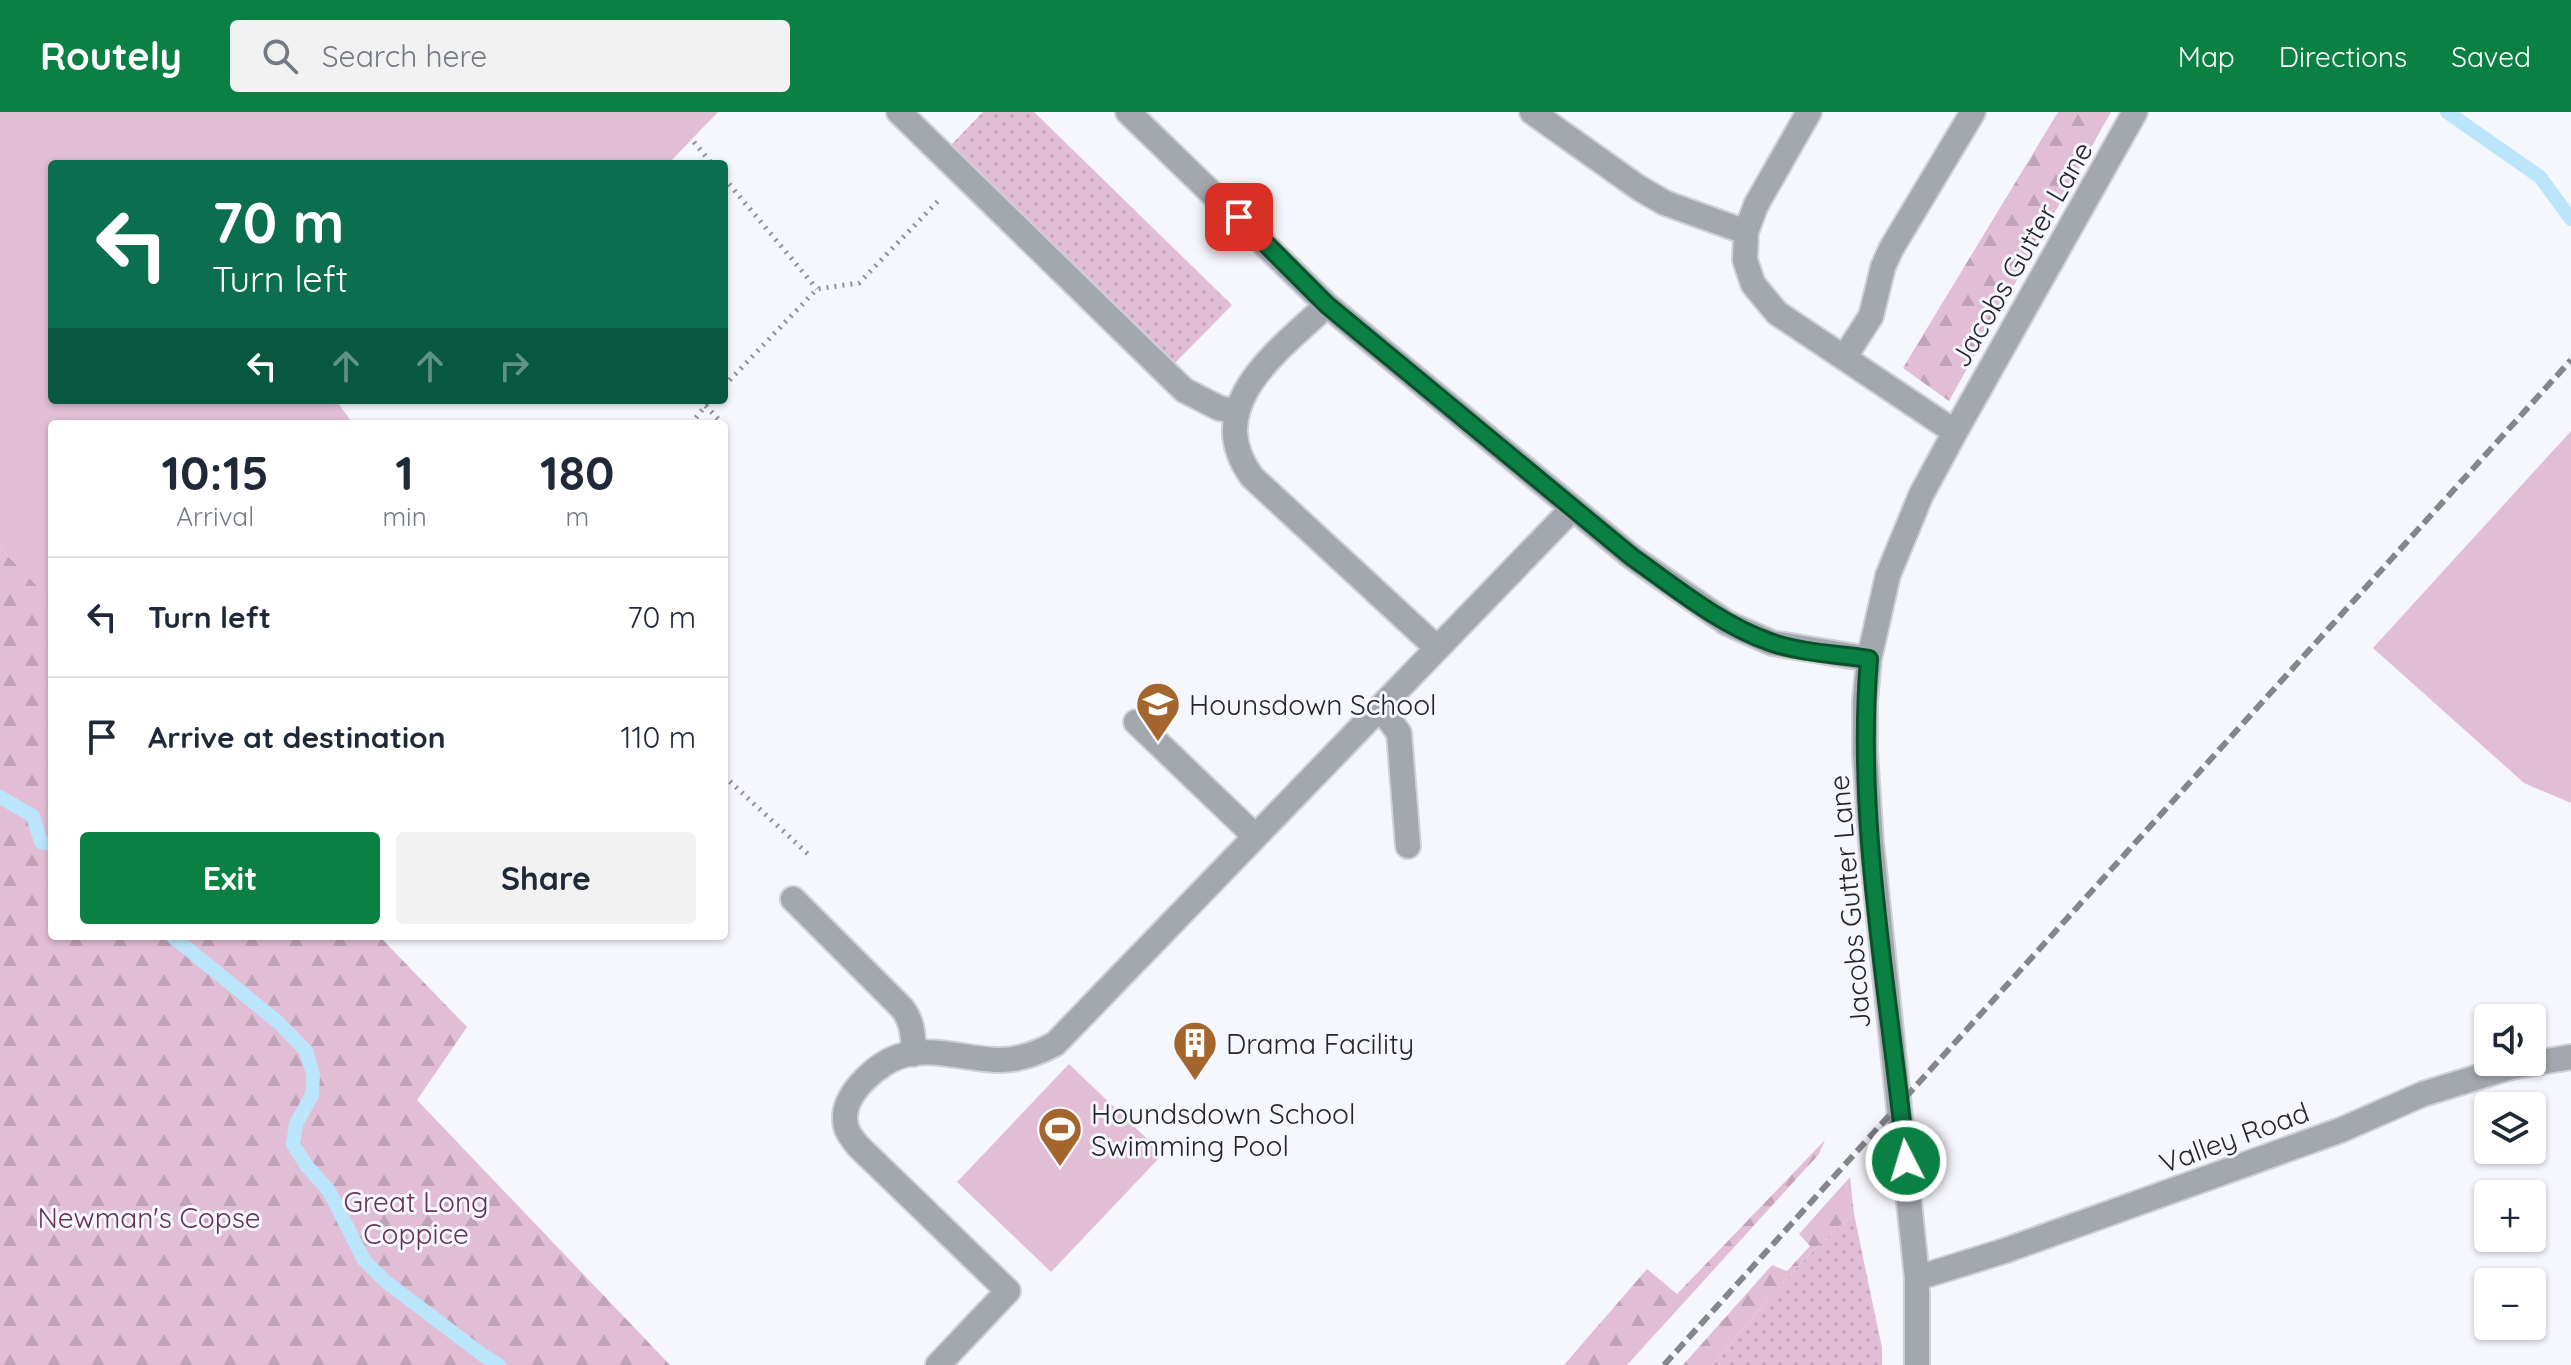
<!DOCTYPE html>
<meta charset="utf-8">
<style>
:root{--surface:#fff;--page:#f2f2f3;--text:#1f2937;--muted:#747a83;--line:#e0e1e3;--accent:#0b8043}
body{margin:0;font-family:Quicksand,sans-serif;background:var(--page);color:var(--text);height:100vh;display:flex;flex-direction:column;font-size:30px;white-space:nowrap}
*{box-sizing:border-box;margin:0}
p{font-size:26px;color:var(--muted)}
.icon{flex:none;width:44px;height:44px;fill:none;stroke:currentColor;stroke-width:2;stroke-linecap:round;stroke-linejoin:round}
.map{position:relative;flex:1;overflow:hidden}
.details{position:absolute;left:48px;top:308px;width:680px;height:520px;display:flex;flex-direction:column;background:var(--surface);border-radius:8px;box-shadow:0 2px 6px #0004}
.details>*{flex:none}
.banner{position:absolute;left:48px;top:48px;width:680px;height:244px;border-radius:8px;box-shadow:0 2px 6px #0004;background:#0b6e4f;color:#fff;overflow:hidden}
.fabs{position:absolute;left:2474px;top:892px;display:grid;gap:16px}
.fabs a{display:grid;place-items:center;width:72px;height:72px;border-radius:8px;background:var(--surface);box-shadow:0 2px 6px #0004;font-size:40px}
.pin{position:absolute;display:grid;place-items:center;width:68px;height:68px;color:#fff;margin:-34px;border-radius:16px;box-shadow:0 4px 12px #0006}
.me{position:absolute;width:88px;margin:-44px;rotate:355deg;stroke-linejoin:round;filter:drop-shadow(0 0 6px #0008)}
.turn{display:flex;align-items:center;gap:28px;height:168px;padding:0 32px;font-size:36px}
.turn .icon{width:104px;height:104px;stroke-width:2.5}
.turn b{display:block;font-size:56px;line-height:68px}
.lanes{display:flex;align-items:center;height:76px;padding:0 32px;background:#0003;justify-content:center;gap:40px;direction:ltr}
.lanes .off{opacity:.35}
.eta{display:flex;justify-content:space-evenly;align-items:center;height:136px;text-align:center}
.eta b{font-size:48px;font-weight:700;line-height:56px}
.cta{display:flex;gap:16px;margin-top:auto;padding:16px 32px}
.cta a{flex:1;height:92px;border-radius:8px;background:var(--accent);color:#fff;font-size:32px;font-weight:700;line-height:92px;text-align:center}
.cta a+a{background:var(--page);color:var(--text)}
ul{padding:0;list-style:none}
li{display:flex;align-items:center;gap:24px;height:120px;padding:0 32px;border-top:2px solid var(--line)}
li div{flex:1}
li b{display:block;font-size:30px}
li em{font-style:normal}
header{display:flex;align-items:center;gap:48px;box-sizing:border-box;height:112px;padding:0 40px;background:var(--accent);color:#fff}
header strong{font-size:38px}
nav{display:flex;gap:44px;margin-inline-start:auto;font-size:28px}
.search{width:560px;height:72px;background:var(--page);display:flex;align-items:center;gap:20px;box-sizing:border-box;padding:0 28px;border-radius:8px;color:var(--muted);font-size:30px}
.map>svg:first-child{display:block}
.grass{fill:url(#grass-dots)}
.forest{fill:url(#forest-firs)}
.park{fill:#e1bed6}
.lines{fill:none;stroke-linecap:round;stroke-linejoin:round}
.stream{stroke:#bbe5fa;stroke-width:14}
.minor-casing{stroke:#d0d0d7;stroke-width:28}
.path{stroke:#919198;stroke-width:5;stroke-dasharray:2 6;stroke-linecap:butt}
.minor{stroke:#a3a7ae;stroke-width:24}
.rail{stroke:#85858c;stroke-width:6;stroke-dasharray:12 6;stroke-linecap:butt}
.route-casing{stroke:#07532c;stroke-width:20}
.route{stroke:#0b8043;stroke-width:14}
.labels{text-anchor:middle;dominant-baseline:central;stroke-width:6;stroke-linejoin:round;paint-order:stroke}
.street-label{font-size:28px;fill:#25252b;stroke:#f6f6fd}
.poi-label{font-size:28px;fill:#25252b;stroke:#f6f6fd;text-anchor:start}
.park-label{font-size:28px;fill:#683159;stroke:#f6f6fd}
</style>
<header>
<strong>Routely</strong>
<div class="search"><svg class="icon" aria-label="search" viewBox="0 0 24 24"><circle cx="10" cy="10" r="6"/><path d="M15 15l6 6"/></svg>Search here</div>
<nav><a>Map</a><a>Directions</a><a>Saved</a></nav>
</header>
<div class="map">
<svg width="2571" height="1253" viewBox="0 0 2571 1253">
<defs>
<pattern id="grass-dots" width="8" height="8" patternUnits="userSpaceOnUse" patternTransform="scale(2)"><rect width="8" height="8" fill="#e1bed6"/><path d="M2 2h.1M6 6h.1" fill="none" stroke="#c1a3b8" stroke-width="1.8" stroke-linecap="round"/></pattern>
<pattern id="forest-firs" width="22" height="20" patternUnits="userSpaceOnUse" patternTransform="scale(2)"><rect width="22" height="20" fill="#e1bed6"/><path d="M5 1l3.5 6h-7zM16 11l3.5 6h-7z" fill="#c1a3b8"/></pattern>
</defs>
<rect width="100%" height="100%" fill="#f6f6fd"/>
<!-- grass -->
<path class="grass" d="M983 0H1034L1232 193 1175 251 951 33Z
M1854 1102 1882 1236V1253H1713C1756 1201 1801 1145 1854 1102Z"/>
<!-- forest -->
<path class="forest" d="M2058 0H2111L1949 289 1903 256Z
M0 436 52 489V824H379L467 915 417 988 670 1253H0Z
M1825 1028 1819 1042 1627 1253H1564L1647 1157 1677 1182Z
M1850 1065 1854 1102C1801 1145 1756 1201 1713 1253H1683L1772 1153 1787 1159 1810 1134 1799 1122Z"/>
<!-- park -->
<path class="park" d="M0 0H718L668 52H52V288H336L353 312H52V489L0 436Z
M2571 319V691L2524 671 2373 536Z
M1069 952 1163 1042 1051 1160 957 1070Z"/>
<g class="lines">
<!-- stream -->
<path class="stream" d="M2447 0 2540 65 2571 107
M0 685 33 704 41 730 52 732
M172 824 279 911 306 939 313 962 312 983 296 1012 293 1032 306 1053 329 1079 364 1148 385 1169 484 1244 499 1253"/>
<!-- minor casing -->
<g class="minor-casing">
<path id="minor" d="M899 0 1184 278 1219 296 1237 300
M1128 0 1327 193 1632 445 1727 511 1772 531 1869 547
M1532 0 1639 76 1665 91 1746 120
M1809 0 1756 93 1746 120 1745 148 1753 172 1777 201 1955 320
M1327 193C1279 238 1200 294 1252 365L1437 536
M1844 246 1871 204 1883 155 1891 137 1973 0
M1380 596 1399 621 1408 734
M1136 610 1255 724
M793 787 902 896C913 910 913 924 914 942
M1917 1166 2004 1139 2341 1018 2423 982 2511 955 2571 945
M938 1253 1008 1179 858 1034C852 1026 845 1019 845 1007 844 980 880 949 904 943 934 935 966 947 996 948 1017 949 1036 942 1055 932L1573 396
M1917 1253V1166L1871 730 1865 641V589L1869 547 1888 463 1921 383 1955 320 2135 0"/>
</g>
<!-- path -->
<path class="path" d="M694 30 712 52
M724 66 817 177
M724 274 817 177 859 171 939 88
M700 288 723 312
M691 312 710 288
M724 664 808 742"/>
<!-- minor -->
<use href="#minor" class="minor"/>
<!-- rail -->
<path class="rail" d="M1664 1253 2571 248"/>
</g>
<g class="lines">
<!-- route casing -->
<g class="route-casing">
<path id="route" d="M1239 105 1327 193 1632 445C1676 476 1719 512 1770 530 1801 541 1837 542 1869 547 1855 713 1890 884 1906 1049"/>
</g>
<!-- route -->
<use href="#route" class="route"/>
</g>
<!-- icons -->
<defs>
<g id="school-pin" transform="scale(2.3)"><path d="M0 17L-7.5 6A9.5 9.5 0 1 1 7.5 6Z" fill="#a5662d" stroke="#f6f6fd"/><path d="M0-5L7-2L0 1L-7-2ZM-4 1L0 2.5L4 1V4Q0 6-4 4Z" fill="#fff"/></g>
<g id="building-pin" transform="scale(2.3)"><path d="M0 17L-7.5 6A9.5 9.5 0 1 1 7.5 6Z" fill="#a5662d" stroke="#f6f6fd"/><path d="M-4-6H4V6H1V3H-1V6H-4ZM-2.5-4.3h1.7v1.8h-1.7ZM.8-4.3h1.7v1.8H.8ZM-2.5-1h1.7V.8h-1.7ZM.8-1h1.7V.8H.8Z" fill="#fff"/></g>
<g id="stadium-pin" transform="scale(2.3)"><path d="M0 17L-7.5 6A9.5 9.5 0 1 1 7.5 6Z" fill="#a5662d" stroke="#f6f6fd"/><path d="M0-5a6.5 5 0 1 0 0 10a6.5 5 0 1 0 0-10ZM-3.5-1.8h7v3.6h-7Z" fill="#fff"/></g>
</defs>
<g fill-rule="evenodd">
<use href="#school-pin" x="1158" y="592"/>
<use href="#building-pin" x="1195" y="931"/>
<use href="#stadium-pin" x="1060" y="1017"/>
</g>
<g class="labels">
<!-- street labels -->
<g class="street-label">
<text transform="translate(2021 142) rotate(-60)">Jacobs Gutter Lane</text>
<text transform="translate(1849 790) rotate(-95)">Jacobs Gutter Lane</text>
<text transform="translate(2234 1025) rotate(-20)">Valley Road</text>
</g>
<!-- poi labels -->
<g class="poi-label">
<text x="1189" y="592">Hounsdown School</text>
<text x="1226" y="931">Drama Facility</text>
<text x="1091" y="1001">Houndsdown School<tspan x="1091" dy="32">Swimming Pool</tspan></text>
</g>
<!-- park labels -->
<g class="park-label">
<text x="416" y="1089">Great Long<tspan x="416" dy="32">Coppice</tspan></text>
<text x="149" y="1105">Newman's Copse</text>
</g>
</g>
</svg>
<div class="fabs">
<a><svg class="icon" aria-label="sound" viewBox="0 0 24 24"><path d="M4 9h4l5-4v14l-5-4H4zM17 9q2 3 0 6"/></svg></a>
<a><svg class="icon" aria-label="layers" viewBox="0 0 24 24"><path d="M12 4l9 5-9 5-9-5zM3 14l9 5 9-5"/></svg></a>
<a>+</a>
<a>−</a>
</div>
<div class="pin" style="left:1239px;top:105px;background:#d93025"><svg class="icon" aria-label="arrive" viewBox="0 0 24 24"><path d="M6 21V4h12l-3 4 3 4H6"/></svg></div>
<svg class="me" style="left:1906px;top:1049px" viewBox="-20 -20 40 40"><circle r="17" fill="#0b8043" stroke="#fff" stroke-width="3"/><path d="M0-11L8 9 0 5-8 9z" fill="#fff"/></svg>
<div class="banner">
<div class="turn"><svg class="icon" aria-label="left" viewBox="0 0 24 24"><path d="M17 20v-9H6M10 6l-5 5 5 5"/></svg><div><b>70 m</b>Turn left</div></div>
<div class="lanes"><svg class="icon" aria-label="left" viewBox="0 0 24 24"><path d="M17 20v-9H6M10 6l-5 5 5 5"/></svg><svg class="icon off" aria-label="ahead" viewBox="0 0 24 24"><path d="M12 20V5M6 11l6-6 6 6"/></svg><svg class="icon off" aria-label="ahead" viewBox="0 0 24 24"><path d="M12 20V5M6 11l6-6 6 6"/></svg><svg class="icon off" aria-label="right" viewBox="0 0 24 24"><path d="M7 20v-9h11M14 6l5 5-5 5"/></svg></div>
</div>
<section class="details">
<div class="eta">
<div><b>10:15</b><p>Arrival</p></div>
<div><b>1</b><p>min</p></div>
<div><b>180</b><p>m</p></div>
</div>
<ul>
<li><svg class="icon" aria-label="left" viewBox="0 0 24 24"><path d="M17 20v-9H6M10 6l-5 5 5 5"/></svg><div><b>Turn left</b></div><em>70 m</em></li>
<li><svg class="icon" aria-label="arrive" viewBox="0 0 24 24"><path d="M6 21V4h12l-3 4 3 4H6"/></svg><div><b>Arrive at destination</b></div><em>110 m</em></li>
</ul>
<div class="cta"><a>Exit</a><a>Share</a></div>
</section>
</div>
